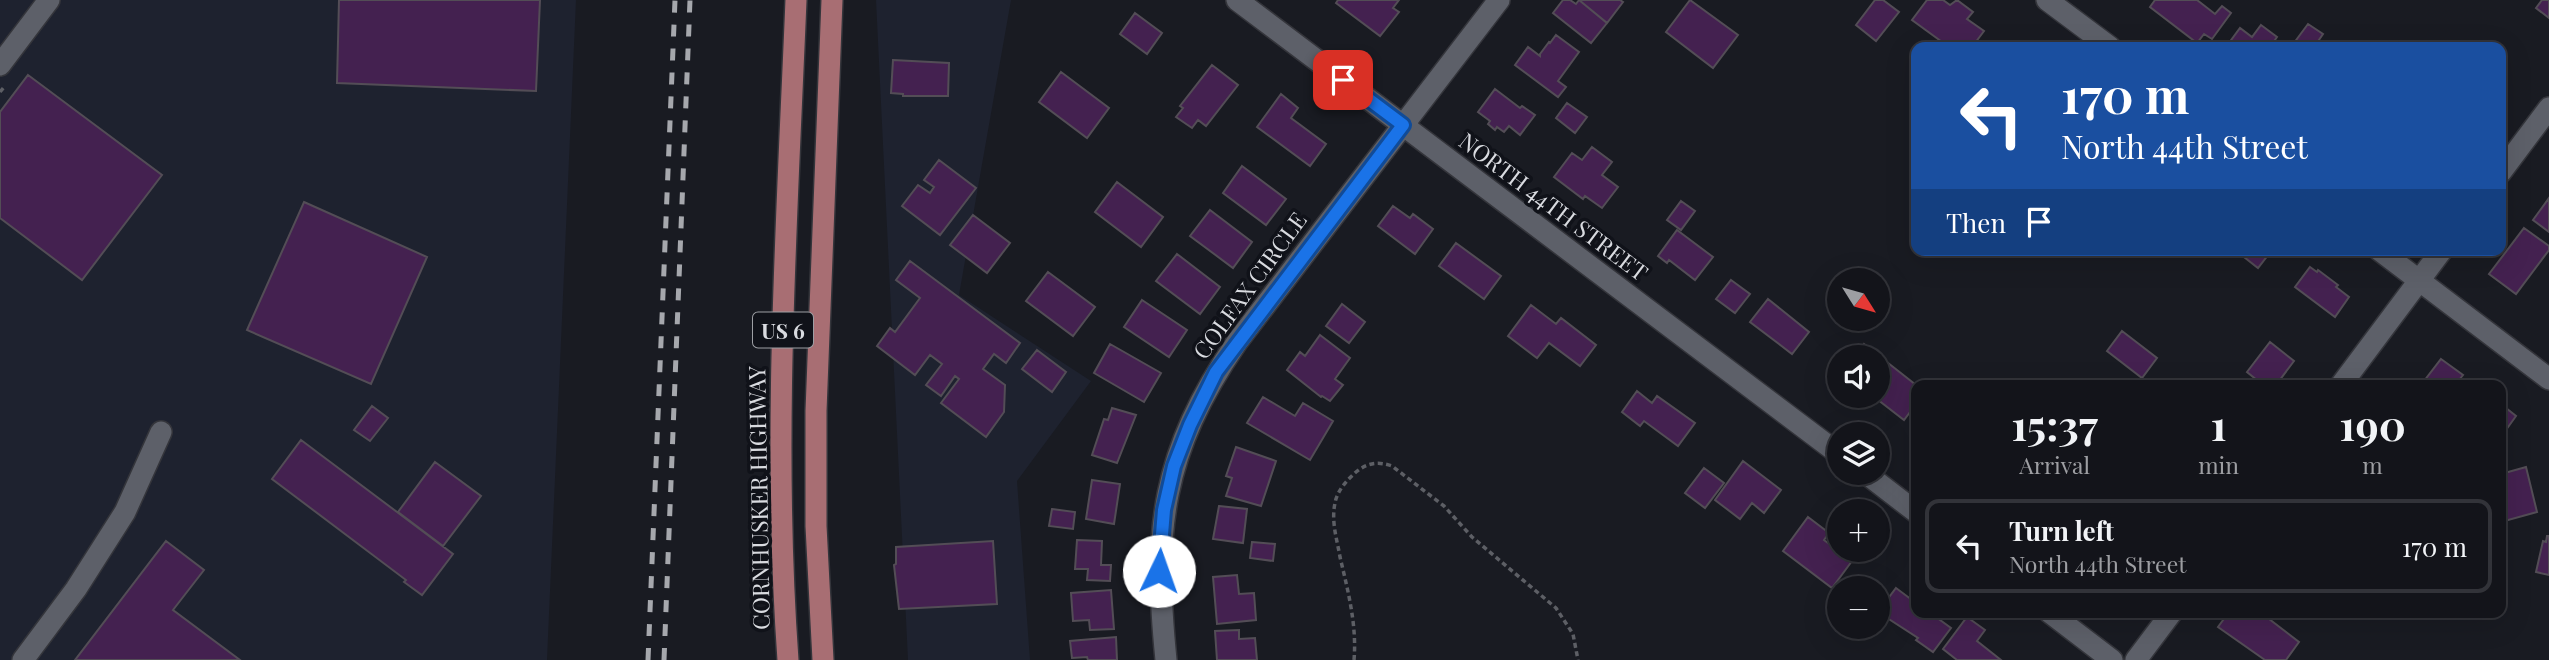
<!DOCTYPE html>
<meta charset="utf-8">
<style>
:root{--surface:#13141a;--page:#202127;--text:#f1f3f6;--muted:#9d9ea2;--line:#323339}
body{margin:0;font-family:"Playfair Display",serif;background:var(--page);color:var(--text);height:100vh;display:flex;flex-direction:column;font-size:26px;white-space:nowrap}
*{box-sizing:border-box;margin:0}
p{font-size:23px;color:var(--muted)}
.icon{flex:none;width:38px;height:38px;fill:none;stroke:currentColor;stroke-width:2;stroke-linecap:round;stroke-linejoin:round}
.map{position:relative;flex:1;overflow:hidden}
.details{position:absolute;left:1911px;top:380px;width:595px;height:238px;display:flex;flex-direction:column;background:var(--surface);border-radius:14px;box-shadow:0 7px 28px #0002,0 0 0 2px var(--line)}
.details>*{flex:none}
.hud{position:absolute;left:1911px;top:42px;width:595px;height:214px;border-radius:14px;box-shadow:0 7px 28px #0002,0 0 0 2px var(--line);background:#1a4fa0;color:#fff;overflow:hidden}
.needle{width:46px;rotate:127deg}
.controls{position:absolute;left:1827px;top:268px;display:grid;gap:14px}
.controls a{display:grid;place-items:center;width:63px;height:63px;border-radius:50%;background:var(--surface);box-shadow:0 7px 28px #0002,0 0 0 2px var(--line);font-size:35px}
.pin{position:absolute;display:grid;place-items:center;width:60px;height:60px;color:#fff;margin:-30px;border-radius:14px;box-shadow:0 4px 10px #0006}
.me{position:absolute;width:77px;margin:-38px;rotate:3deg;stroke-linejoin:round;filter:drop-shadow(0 0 5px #0008)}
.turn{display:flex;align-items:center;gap:24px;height:147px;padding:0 35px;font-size:32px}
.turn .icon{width:91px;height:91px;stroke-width:2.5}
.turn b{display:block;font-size:49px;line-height:60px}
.then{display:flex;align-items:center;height:66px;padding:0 35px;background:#0003;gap:14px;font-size:26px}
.eta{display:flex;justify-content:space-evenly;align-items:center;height:119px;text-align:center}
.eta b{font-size:42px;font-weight:700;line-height:49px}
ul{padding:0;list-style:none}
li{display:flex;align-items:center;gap:21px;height:94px;margin:0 14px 10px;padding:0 21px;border:4px solid var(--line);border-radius:14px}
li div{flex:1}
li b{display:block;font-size:26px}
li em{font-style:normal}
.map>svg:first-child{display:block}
.built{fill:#1e222f}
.building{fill:#442150;stroke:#534d56;stroke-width:2}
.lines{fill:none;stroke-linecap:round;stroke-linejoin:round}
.minor-casing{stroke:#34353b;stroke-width:24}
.major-casing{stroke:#34353b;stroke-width:24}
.path{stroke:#5d5f65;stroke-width:3.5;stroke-dasharray:5 3.5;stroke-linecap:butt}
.minor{stroke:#5d6069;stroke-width:21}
.major{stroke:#a86e73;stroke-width:21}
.rail{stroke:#a6a8ad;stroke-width:5;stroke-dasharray:12 12;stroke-linecap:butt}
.route-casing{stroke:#114b97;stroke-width:18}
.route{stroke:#1a73e8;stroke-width:12}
.labels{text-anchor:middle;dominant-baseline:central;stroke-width:7;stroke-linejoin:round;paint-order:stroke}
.shield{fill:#101219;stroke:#9d9fa4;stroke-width:2}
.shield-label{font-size:21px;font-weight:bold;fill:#d9dbe0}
.street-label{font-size:23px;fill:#d9dbe0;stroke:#101219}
</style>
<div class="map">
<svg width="2549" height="660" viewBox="0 0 2549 660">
<rect width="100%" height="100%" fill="#191b22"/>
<!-- built -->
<path class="built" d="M0 0H576L547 660H0Z
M876 0H1011L959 295 1091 381 1017 481 1030 660H908Z"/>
<!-- building -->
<path class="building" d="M339 0H540L536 91 337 83Z
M1338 0H1399L1393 8 1399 12 1380 36 1336 3Z
M1563 0H1570L1576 4 1579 0 1607 23 1591 43 1553 13Z
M1579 0H1620L1623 2 1607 23Z
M1690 0 1738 35 1713 68 1666 32Z
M1875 0H1883L1899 12 1876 41 1856 25Z
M1927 0H1943L1950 5 1957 0 1973 12 1967 19 1984 31 1972 47H1949L1912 20Z
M2155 0H2197L2215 14 2222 6 2231 13 2212 39 2204 34 2197 43 2150 7Z
M2542 0H2549V18L2536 8Z
M1135 13 1162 33 1147 54 1120 34Z
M2308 24 2323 34 2314 47H2291Z
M2261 25 2277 37 2270 47H2226L2240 28 2252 37Z
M1556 35 1579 52 1558 81 1566 87 1558 97 1515 65 1528 47 1540 56V54L1549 42 1550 43Z
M893 60 949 63 948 96H903V94L891 93Z
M1212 65 1238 85 1206 126 1198 120 1192 128 1176 117 1183 108 1180 106Z
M1061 72 1109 108 1087 138 1039 102Z
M28 75 162 175 82 280 0 218V112Z
M1495 89 1520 108 1522 106 1535 115 1520 135 1509 126 1504 132 1497 127 1495 130 1488 124 1490 121 1478 112Z
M1281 94 1298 108 1291 118 1326 144 1310 166 1257 127Z
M1567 103 1587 117 1575 133 1556 118Z
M1592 147 1612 162 1602 175 1618 187 1602 208 1585 196 1583 199 1554 177 1572 153 1582 160Z
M939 160 976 188 940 235 902 206 918 185 930 193 934 187 924 180Z
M1242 166 1286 199 1266 225 1223 193Z
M1117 182 1163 217 1141 247 1095 212Z
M2549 198V232L2533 220Z
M1681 201 1695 211 1681 230 1667 220Z
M304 202 427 257 371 384 247 330Z
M1393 206 1410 218 1413 214 1433 229 1415 254 1378 226Z
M1210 210 1252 242 1233 268 1190 236Z
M973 215 1010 243 987 273 950 245Z
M2524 228 2549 246V250L2516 294 2489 274Z
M1677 230 1713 257 1695 280 1669 260 1667 263 1658 256Z
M1456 243 1501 276 1484 299 1439 266Z
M2235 250H2272L2258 268Z
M1177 254 1220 287 1200 314 1156 281Z
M910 261 1020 343 1006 363 994 354 983 369 1005 385 1004 412 986 437 941 403 959 379 955 376 941 396 926 385 942 364 930 355 915 375 877 346 890 328 895 332 920 298 896 280Z
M2310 267 2317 272 2318 270 2338 285 2336 287 2349 297 2335 317 2295 287Z
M1048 272 1095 307 1073 336 1026 301Z
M1731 280 1750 294 1735 313 1716 299Z
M1768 299 1809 332 1792 354 1750 322Z
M1142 300 1187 330 1169 357 1124 327Z
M1342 304 1365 322 1349 343 1326 326Z
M1531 305 1556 324 1561 318 1596 345 1580 366 1549 343 1537 358 1508 336Z
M2122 331 2157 358 2142 378 2107 351Z
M1320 335 1350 358 1335 379 1343 385 1330 401 1322 396 1321 397 1287 370 1300 352 1305 356Z
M2270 342 2294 361 2276 385H2263L2247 372Z
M1110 344 1161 373 1144 402 1094 373Z
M1864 344 1916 385V404L1904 420 1873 396H1878V357H1855Z
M1037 350 1066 372 1052 392 1022 369Z
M2441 359 2463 375 2455 385H2421Z
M1637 391 1652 403 1657 396 1695 423 1678 446 1644 421 1640 426 1622 412Z
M1263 397 1295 416 1303 403 1333 421 1310 460 1247 423Z
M2501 404 2516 416 2501 437Z
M372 406 388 418 370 441 354 430Z
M1112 408 1136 415 1117 463 1092 455 1104 419 1108 420Z
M301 440 453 554 422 595 404 582 406 580 272 479Z
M1236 447 1276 461 1261 506 1226 496 1232 478 1226 476Z
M1743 461 1781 490 1764 513 1752 503 1740 519 1715 500Z
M435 462 481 496 443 546 398 512Z
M2526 467 2537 512 2501 522V494L2505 493 2501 474Z
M1704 468 1724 483 1705 508 1685 493Z
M1092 480 1120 484 1114 524 1086 519Z
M1219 506 1247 509 1243 543 1213 539Z
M1052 509 1075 512 1073 529 1049 526Z
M1808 517 1829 533 1824 540 1852 561 1832 588 1783 551Z
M2547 536H2549V575L2536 572 2543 541 2546 542Z
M1077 540 1102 541 1101 565H1111L1110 581 1087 580 1088 569H1075Z
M166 541 204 570 173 610 240 660H75Z
M993 541 997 604 899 609 894 565 896 564V547Z
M1252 542 1275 544 1273 561 1250 558Z
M1237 575 1239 594 1254 593 1256 620 1217 624 1213 577Z
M1896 588 1916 603V612H1929L1951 628 1933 652 1916 640 1918 638 1878 612Z
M1111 590 1114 629 1090 630 1089 620 1073 621 1071 593Z
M2229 612H2260L2299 642 2286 660H2265L2218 627Z
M1967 617 1985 630 1977 641 2001 660H1957L1943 649Z
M1239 630V639L1255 638 1257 660H1217L1215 631Z
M1116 637 1117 660H1088L1087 657 1072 658 1070 641Z"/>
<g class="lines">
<!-- minor casing -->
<g class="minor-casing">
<path id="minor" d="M1237 0 1839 454
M2047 0 2110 47
M0 65 49 0
M2501 172 2549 108
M2379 250 2549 379
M2341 385 2442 250
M1864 472 1916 512
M2049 612 2112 660
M23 660 76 589 125 512 161 432
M1166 660C1153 530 1161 453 1237 342L1499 0
M2136 660 2172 612"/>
</g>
<!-- major casing -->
<g class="major-casing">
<path id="major" d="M788 660C772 440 787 220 796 0
M823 660 816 526V411L832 0"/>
</g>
<!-- path -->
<path class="path" d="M0 92 5 86
M1354 660C1357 625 1348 591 1340 557 1337 539 1331 522 1335 503 1337 491 1347 480 1356 472 1367 463 1378 461 1392 466L1444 506 1472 537 1556 608 1573 634 1578 660"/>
<!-- minor -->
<use href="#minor" class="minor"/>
<!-- major -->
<use href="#major" class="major"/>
<!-- rail -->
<path class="rail" d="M648 660 675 0
M664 660 690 0"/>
</g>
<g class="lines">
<!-- route casing -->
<g class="route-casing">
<path id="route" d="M1159 571 1164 510 1174 466 1190 425 1216 372 1403 125 1343 80"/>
</g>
<!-- route -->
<use href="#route" class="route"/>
</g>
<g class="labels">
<!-- shield labels -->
<rect class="shield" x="753" y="312.5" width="60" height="35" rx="5"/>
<g class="shield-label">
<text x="783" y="330">US 6</text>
</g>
<!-- street labels -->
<g class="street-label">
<text transform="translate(1554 206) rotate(37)">NORTH 44TH STREET</text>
<text transform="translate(1249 285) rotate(-54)">COLFAX CIRCLE</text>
<text transform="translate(758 498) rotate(-91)">CORNHUSKER HIGHWAY</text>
</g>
</g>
</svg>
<div class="controls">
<a><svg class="needle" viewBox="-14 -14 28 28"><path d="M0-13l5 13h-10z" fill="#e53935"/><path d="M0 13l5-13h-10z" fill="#9d9ea2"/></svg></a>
<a><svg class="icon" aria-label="sound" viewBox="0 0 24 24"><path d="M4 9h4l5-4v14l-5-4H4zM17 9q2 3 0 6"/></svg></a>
<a><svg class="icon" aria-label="layers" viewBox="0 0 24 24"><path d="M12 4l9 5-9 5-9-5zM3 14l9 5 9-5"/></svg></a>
<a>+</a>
<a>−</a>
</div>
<div class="pin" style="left:1343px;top:80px;background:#d93025"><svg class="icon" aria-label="arrive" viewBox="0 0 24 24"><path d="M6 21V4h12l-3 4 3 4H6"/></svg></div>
<svg class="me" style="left:1159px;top:571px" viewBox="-20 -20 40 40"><circle r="19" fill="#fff"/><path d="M0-13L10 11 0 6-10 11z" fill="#1a73e8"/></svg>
<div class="hud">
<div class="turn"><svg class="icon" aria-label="left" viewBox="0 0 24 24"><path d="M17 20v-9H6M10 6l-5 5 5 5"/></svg><div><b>170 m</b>North 44th Street</div></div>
<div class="then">Then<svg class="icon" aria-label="arrive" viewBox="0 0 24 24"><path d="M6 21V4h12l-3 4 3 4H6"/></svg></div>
</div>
<section class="details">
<div class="eta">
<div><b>15:37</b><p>Arrival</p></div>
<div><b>1</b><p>min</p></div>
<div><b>190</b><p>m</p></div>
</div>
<ul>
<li><svg class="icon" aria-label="left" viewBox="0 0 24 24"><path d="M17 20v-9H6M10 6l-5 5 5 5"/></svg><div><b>Turn left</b><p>North 44th Street</p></div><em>170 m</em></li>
</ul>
</section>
</div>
